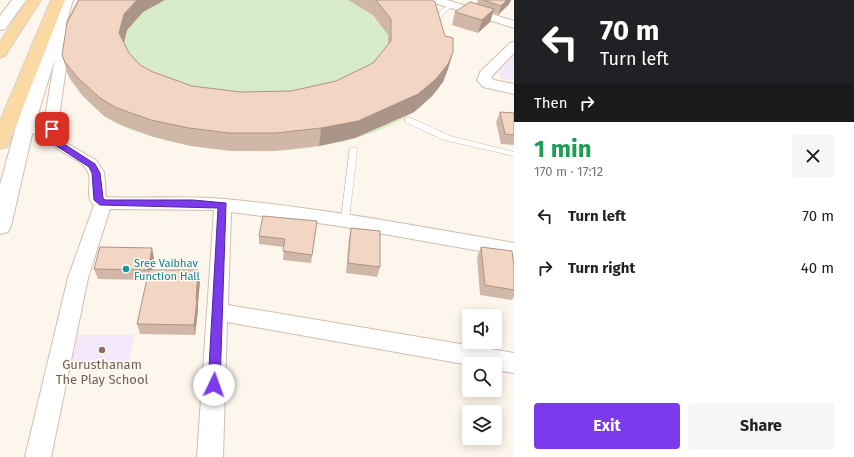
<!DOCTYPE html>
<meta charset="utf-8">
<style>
:root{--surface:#fff;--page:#f6f6f6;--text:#202124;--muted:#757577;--accent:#7c3aed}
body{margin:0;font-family:"Fira Sans",sans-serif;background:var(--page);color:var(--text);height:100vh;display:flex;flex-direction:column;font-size:15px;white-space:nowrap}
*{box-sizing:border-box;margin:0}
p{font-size:13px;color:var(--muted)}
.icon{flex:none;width:22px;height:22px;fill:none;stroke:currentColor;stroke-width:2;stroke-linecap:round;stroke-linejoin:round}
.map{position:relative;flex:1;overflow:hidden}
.side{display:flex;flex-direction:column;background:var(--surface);width:340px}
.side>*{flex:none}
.hud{background:#202124;color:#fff;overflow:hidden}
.fabs{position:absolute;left:462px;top:309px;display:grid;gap:8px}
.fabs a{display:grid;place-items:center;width:40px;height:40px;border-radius:4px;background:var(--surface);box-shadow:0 2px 10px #0003;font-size:20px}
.pin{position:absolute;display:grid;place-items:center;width:34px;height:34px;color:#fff;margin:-17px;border-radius:8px;box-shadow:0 2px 6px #0006}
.me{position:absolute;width:44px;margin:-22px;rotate:3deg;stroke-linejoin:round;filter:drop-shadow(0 0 3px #0008)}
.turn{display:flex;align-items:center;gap:14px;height:84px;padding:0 20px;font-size:18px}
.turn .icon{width:52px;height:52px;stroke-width:2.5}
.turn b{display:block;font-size:28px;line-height:34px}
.then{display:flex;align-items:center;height:38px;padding:0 20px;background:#0003;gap:8px;font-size:15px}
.round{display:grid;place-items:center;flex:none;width:42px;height:42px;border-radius:4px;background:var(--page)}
.overview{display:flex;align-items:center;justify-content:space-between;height:68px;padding:0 20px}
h1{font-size:24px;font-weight:700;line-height:30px;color:#1e9e55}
.action{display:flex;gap:8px;margin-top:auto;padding:8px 20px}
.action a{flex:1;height:46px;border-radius:4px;background:var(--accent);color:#fff;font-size:16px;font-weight:700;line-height:46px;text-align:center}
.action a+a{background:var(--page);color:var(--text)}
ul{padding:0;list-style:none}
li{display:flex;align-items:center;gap:12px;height:52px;padding:0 20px}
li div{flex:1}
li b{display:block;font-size:15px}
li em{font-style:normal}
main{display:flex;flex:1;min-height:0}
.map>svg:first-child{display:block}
.education{fill:#f3e8fa}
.green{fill:#d8ecc9}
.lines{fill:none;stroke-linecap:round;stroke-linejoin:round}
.service-casing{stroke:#d1beb0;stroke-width:1}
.minor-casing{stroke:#d1beb0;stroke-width:2}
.tertiary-casing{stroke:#d1beb0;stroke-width:2}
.primary-casing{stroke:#dad1cd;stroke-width:2}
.service{fill:#fff;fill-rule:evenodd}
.minor{fill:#fff;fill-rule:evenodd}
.tertiary{fill:#fff;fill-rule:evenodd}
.primary{fill:#fbd9a5;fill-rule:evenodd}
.wall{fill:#d1b7a8}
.shaded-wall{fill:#aa9588}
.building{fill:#f3d5c3;stroke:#aa9588}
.route{fill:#7c3aed;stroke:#51269a}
.culture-dot{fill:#0f9aa8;stroke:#fffaf3;stroke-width:1.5}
.education-dot{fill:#8d6e63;stroke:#fffaf3;stroke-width:1.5}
.labels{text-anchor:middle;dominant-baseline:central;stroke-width:3;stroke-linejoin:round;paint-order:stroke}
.culture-label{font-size:11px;fill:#0d838f;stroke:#fffaf3;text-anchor:start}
.near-education-label{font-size:13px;fill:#785e54;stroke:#fffaf3}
</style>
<main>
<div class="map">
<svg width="514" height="457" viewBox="0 0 514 457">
<rect width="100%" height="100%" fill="#fdf6ec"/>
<!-- education -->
<path class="education" d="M514 55V80L501 79 497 70Z
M78 335H134L128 366 70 365Z"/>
<!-- green -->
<path class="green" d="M104 0H409L443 82C435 93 426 104 414 112 347 156 243 159 167 141 147 135 120 129 103 115 83 99 72 84 62 60Z"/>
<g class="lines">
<!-- service casing -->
<g class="service-casing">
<path id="service" d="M450 3 453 5 452 6 438 19H434V17Z
M405 118H411L450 136 514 152V156L444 140 405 122Z
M350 148H356L357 150 349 220 345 223 341 220Z"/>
</g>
<!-- minor casing -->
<g class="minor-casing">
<path id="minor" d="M79 0H89L70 39 59 117 61 131 64 139 68 144 96 160 104 172 106 197C146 199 185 195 224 199 321 208 418 226 514 243V257L333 225 231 212 228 305 514 353V373L495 370V364L469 365 227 322 223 457H197L214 210 110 209 88 278 51 457H25L68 278 94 205C84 197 93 182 88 172 79 154 57 158 47 134L19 133 17 130 19 127 46 125 45 117 58 39Z
M431 0H447L514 21V28L432 2Z
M514 42V53L492 76 490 83H480L478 80 480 72 510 43Z"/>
</g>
<!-- tertiary casing -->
<g class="tertiary-casing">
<path id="tertiary" d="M12 0H26L5 29 0 30V16Z
M59 0H73L33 130 11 226 8 232 0 234V185L15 130Z
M485 75 491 77 494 80 514 84V94L483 87 477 80 479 77Z"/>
</g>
<!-- primary casing -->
<g class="primary-casing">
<path id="primary" d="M27 0H41L5 56 0 58V42Z
M51 0H65L9 143 7 147 0 149V121Z"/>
</g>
<!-- service -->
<use href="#service" class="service"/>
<!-- minor -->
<use href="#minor" class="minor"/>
<!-- tertiary -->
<use href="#tertiary" class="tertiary"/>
<!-- primary -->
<use href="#primary" class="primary"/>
</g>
<!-- wall -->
<path class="wall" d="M348 0H432L445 36 453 52 448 69 443 82 432 96 414 112 355 138 319 146 275 151H231L191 146 154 137 121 125 104 116 82 95 70 79 67 72 62 55 143 12 127 30 124 43 129 53 140 65 153 72 192 86 240 92 291 91 336 81 373 63 388 45V35L373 15Z
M478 0H511L509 4 498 15 493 13 490 22 478 33 452 25 455 12 477 4Z
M500 112 514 113V145L501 144 496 122Z
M351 228 380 267 377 277 346 273 349 238Z
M316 230 311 263 283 260 284 247 259 244V236Z
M481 247 514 267V296L512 300 480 295 477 257Z
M154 258 152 270 200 280 198 303V310L195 335 140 334 137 324 147 280 98 279 94 269Z"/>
<!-- shaded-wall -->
<path class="shaded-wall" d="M137 0H165L143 12 127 30 122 50 119 33 124 14Z
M507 0H511L509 4 498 15 501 6Z
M494 9 490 22 478 33 482 20Z
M453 52 448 69 443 82 432 96 414 112 355 138 319 146 321 128Z
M152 248 154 258 150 280 148 270Z
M198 270 200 280 198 303V310L195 335 194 325Z"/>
<!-- building -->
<path class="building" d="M79 0H137L124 14 119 33 129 53 140 65 153 72 192 86 240 92 291 91 336 81 373 63 391 41V19L376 0H432L435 2 445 36 453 38V52L448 64 436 79 418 94 358 121 321 128 276 133H230L189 128 151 120 117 108 100 98 78 78 65 62 62 55 67 23Z
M483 0H507L501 6Z
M470 2 494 9 482 20 455 12Z
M500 112 514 113V135L505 134Z
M263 216 317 221 312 255 283 251 285 239 259 236Z
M351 228 380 231V267L348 263Z
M100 247 152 248 148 270 94 269Z
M481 247 512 251 514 267V290L485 285Z
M149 270H198L196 300H197L194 325 137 324Z"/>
<!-- route -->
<path class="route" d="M52 127 56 129 61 142 95 164 100 173 103 198 105 200H193L226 203 220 385 218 388 214 390 210 388 208 385 218 208 100 205 94 200 92 173 89 167 55 145 49 129Z"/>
<!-- markers -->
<circle class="culture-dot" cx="126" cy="269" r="4"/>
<circle class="education-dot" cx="102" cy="350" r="4"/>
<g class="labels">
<!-- culture labels -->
<g class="culture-label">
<text x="134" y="263">Sree Vaibhav<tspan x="134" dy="13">Function Hall</tspan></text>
</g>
<!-- near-education labels -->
<g class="near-education-label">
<text x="102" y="364">Gurusthanam<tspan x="102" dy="15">The Play School</tspan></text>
</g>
</g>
</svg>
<div class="fabs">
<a><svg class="icon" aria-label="sound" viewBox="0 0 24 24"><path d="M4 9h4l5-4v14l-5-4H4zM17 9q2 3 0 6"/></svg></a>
<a><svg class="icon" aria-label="search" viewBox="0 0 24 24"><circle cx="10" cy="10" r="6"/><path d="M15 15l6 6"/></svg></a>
<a><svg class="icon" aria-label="layers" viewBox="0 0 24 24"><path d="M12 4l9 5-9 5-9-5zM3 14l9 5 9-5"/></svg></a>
</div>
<div class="pin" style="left:52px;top:129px;background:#d93025"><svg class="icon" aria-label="arrive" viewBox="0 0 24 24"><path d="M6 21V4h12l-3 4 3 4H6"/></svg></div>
<svg class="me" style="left:214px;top:385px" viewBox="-20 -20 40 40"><circle r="19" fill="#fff"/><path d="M0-13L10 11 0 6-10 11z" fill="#7c3aed"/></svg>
</div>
<section class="side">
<div class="hud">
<div class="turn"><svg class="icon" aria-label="left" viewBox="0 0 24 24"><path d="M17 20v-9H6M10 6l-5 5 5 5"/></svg><div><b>70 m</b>Turn left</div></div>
<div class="then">Then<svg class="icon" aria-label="right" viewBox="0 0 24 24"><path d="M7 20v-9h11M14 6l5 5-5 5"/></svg></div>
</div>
<div class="overview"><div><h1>1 min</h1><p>170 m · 17:12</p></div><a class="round"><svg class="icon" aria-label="close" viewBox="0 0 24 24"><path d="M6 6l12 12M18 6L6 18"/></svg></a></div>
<ul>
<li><svg class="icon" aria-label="left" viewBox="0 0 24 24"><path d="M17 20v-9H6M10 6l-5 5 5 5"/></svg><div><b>Turn left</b></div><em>70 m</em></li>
<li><svg class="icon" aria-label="right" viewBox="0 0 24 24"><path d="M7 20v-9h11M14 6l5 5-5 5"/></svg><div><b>Turn right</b></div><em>40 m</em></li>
</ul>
<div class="action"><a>Exit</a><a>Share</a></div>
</section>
</main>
